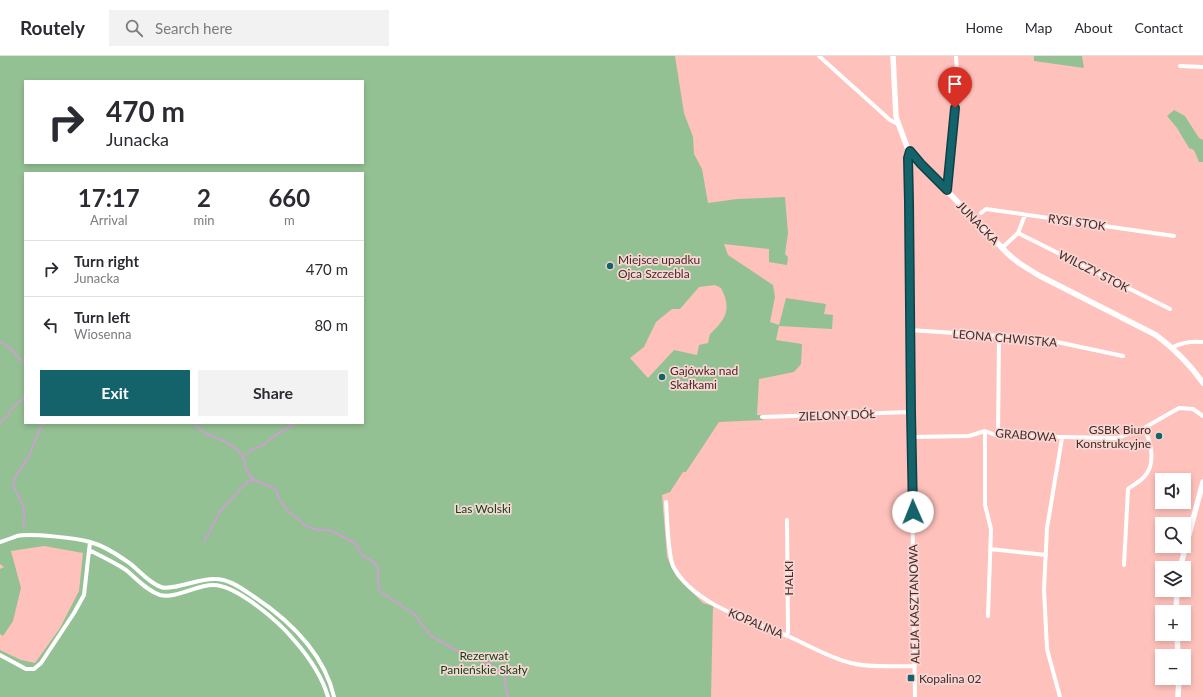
<!DOCTYPE html>
<meta charset="utf-8">
<style>
:root{--surface:#fff;--page:#f2f2f3;--text:#2b2b33;--muted:#7c7c81;--line:#e1e1e2;--accent:#14636b}
body{margin:0;font-family:Lato,sans-serif;background:var(--page);color:var(--text);height:100vh;display:flex;flex-direction:column;font-size:15px;white-space:nowrap}
*{box-sizing:border-box;margin:0}
p{font-size:13px;color:var(--muted)}
.icon{flex:none;width:22px;height:22px;fill:none;stroke:currentColor;stroke-width:2;stroke-linecap:round;stroke-linejoin:round}
.map{position:relative;flex:1;overflow:hidden}
.drawer{position:absolute;left:24px;top:116px;width:340px;height:252px;display:flex;flex-direction:column;background:var(--surface);border-radius:0px;box-shadow:0 2px 6px #0003}
.drawer>*{flex:none}
.top-card{position:absolute;left:24px;top:24px;width:340px;height:84px;border-radius:0px;box-shadow:0 2px 6px #0003;background:#fff;color:var(--text);overflow:hidden}
.fabs{position:absolute;left:1155px;top:417px;display:grid;gap:8px}
.fabs a{display:grid;place-items:center;width:36px;height:36px;border-radius:0px;background:var(--surface);box-shadow:0 2px 6px #0003;font-size:20px}
.pin{position:absolute;display:grid;place-items:center;width:34px;height:34px;color:#fff;margin:-41px -17px;border-radius:50% 50% 50% 0;rotate:-45deg;box-shadow:0 0 4px #0007}
.pin .icon{rotate:45deg}
.me{position:absolute;width:44px;margin:-22px;rotate:359deg;stroke-linejoin:round;filter:drop-shadow(0 0 3px #0008)}
.turn{display:flex;align-items:center;gap:14px;height:84px;padding:0 16px;font-size:18px}
.turn .icon{width:52px;height:52px;stroke-width:2.5}
.turn b{display:block;font-size:28px;line-height:34px}
.eta{display:flex;justify-content:space-evenly;align-items:center;height:68px;text-align:center}
.eta b{font-size:24px;font-weight:700;line-height:28px}
.cta{display:flex;gap:8px;margin-top:auto;padding:8px 16px}
.cta a{flex:1;height:46px;border-radius:0px;background:var(--accent);color:#fff;font-size:16px;font-weight:700;line-height:46px;text-align:center}
.cta a+a{background:var(--page);color:var(--text)}
ul{padding:0;list-style:none}
li{display:flex;align-items:center;gap:12px;height:56px;padding:0 16px;border-top:1px solid var(--line)}
li div{flex:1}
li b{display:block;font-size:15px}
li em{font-style:normal}
header{display:flex;align-items:center;gap:24px;box-sizing:border-box;height:56px;padding:0 20px;background:var(--surface);border-bottom:1px solid var(--line)}
header strong{font-size:19px}
nav{display:flex;gap:22px;margin-inline-start:auto;font-size:14px}
.search{width:280px;height:36px;background:var(--page);display:flex;align-items:center;gap:10px;box-sizing:border-box;padding:0 14px;border-radius:0px;color:var(--muted);font-size:15px}
.map>svg:first-child{display:block}
.green{fill:#94c194;fill-rule:evenodd}
.lines{fill:none;stroke-linecap:round;stroke-linejoin:round}
.stream{stroke:#db96df;stroke-width:1.5}
.minor{stroke:#fff;stroke-width:4}
.tertiary{stroke:#fff;stroke-width:5.5}
.route-casing{stroke:#0d4046;stroke-width:10}
.route{stroke:#14636b;stroke-width:7}
.poi-dot{fill:#14636b;stroke:#f7d7d4;stroke-width:1.5}
.labels{text-anchor:middle;dominant-baseline:central;stroke-width:3.5;stroke-linejoin:round;paint-order:stroke}
.street-label{font-size:12px;fill:#462825;stroke:#f7d7d4}
.poi-label{font-size:12px;fill:#462825;stroke:#f7d7d4;text-anchor:start}
.park-label{font-size:12px;fill:#0d4214;stroke:#f7d7d4}
</style>
<header>
<strong>Routely</strong>
<div class="search"><svg class="icon" aria-label="search" viewBox="0 0 24 24"><circle cx="10" cy="10" r="6"/><path d="M15 15l6 6"/></svg>Search here</div>
<nav><a>Home</a><a>Map</a><a>About</a><a>Contact</a></nav>
</header>
<div class="map">
<svg width="1203" height="641" viewBox="0 0 1203 641">
<rect width="100%" height="100%" fill="#ffc1bb"/>
<!-- green -->
<path class="green" d="M0 0H675L684 57 693 81 694 98 702 113 708 147 737 143 785 141 788 177 785 198 788 201 787 209 769 206V193L724 188 728 199 773 229 775 241 770 266 779 269 786 242 826 248 824 258 833 259 832 273 779 270 776 284 802 288 801 308 794 316 759 323 757 359H764L763 364 719 366 686 416H683L670 436 662 439 667 501 676 520 703 547 713 550 711 641H0V594L21 604 35 607 60 572 79 535 83 497 44 490 11 495 21 532 13 565 3 580 0 578V513L4 511 0 508ZM25 25H363V107H25ZM25 117H363V367H25ZM715 229 721 232C732 253 726 263 710 278L708 287 699 289 697 299 674 294 648 322 630 302 644 291 656 266 672 253H680L699 231Z
M1034 0H1082L1084 12 1034 5Z
M1174 54 1185 60 1199 82 1203 84V106H1199L1194 94 1189 92 1177 72 1167 60Z"/>
<g class="lines">
<!-- stream -->
<path class="stream" d="M0 286C11 289 17 302 25 309
M0 367 8 359 10 354 25 341
M193 367 205 377 224 385 235 392 243 401 247 416 254 424 276 433 279 443 287 454 306 470 317 474H328L334 476 355 487 363 500 374 506 378 512V526L379 534 384 538 414 558 431 580 456 594 478 602 491 609 503 619 506 624 505 628 508 641
M243 401 252 393 262 390 270 383 295 367
M23 472C27 450 22 448 13 429 15 416 26 408 31 396 35 385 37 376 44 367
M204 486 220 455 248 425 253 424"/>
<!-- minor -->
<path class="minor" d="M819 0 890 64 898 68
M1180 10 1203 11
M910 95 908 102 909 146 911 356 915 641
M947 134 955 52 957 15 956 0
M981 157 986 153 1174 180
M1018 177 1170 253
M1002 192 1018 177 1025 159
M910 274 1043 283 1123 300
M1173 291C1181 287 1193 285 1203 286
M762 361 911 356
M985 375V449L991 473 988 560
M998 380 999 281
M912 381 969 380 985 375 998 380 1118 382 1144 372 1179 352 1193 353 1203 360
M666 446C667 461 668 498 673 510 693 549 752 565 790 581 810 590 830 602 851 607 872 612 894 610 915 610
M0 486C6 484 12 482 17 480 31 477 76 482 90 486 101 489 115 497 125 504 137 511 147 526 161 531 173 535 199 522 215 523 229 523 241 532 253 540 289 564 324 597 334 641
M990 493 1046 499
M89 494C101 500 114 506 126 514 136 522 147 535 160 539 176 543 196 529 213 529 237 529 279 566 294 584 308 600 322 620 328 641
M1124 509 1128 433C1133 429 1139 426 1143 422 1157 409 1151 386 1144 372
M787 580 788 576 787 464
M0 599 26 613H34L41 607 74 557 84 539 90 486
M1060 641 1047 593 1044 534 1047 472 1062 382"/>
<!-- tertiary -->
<path class="tertiary" d="M893 0 896 61 907 91 921 108 1008 198 1019 207 1038 219 1156 279C1176 294 1189 307 1203 327
M1180 512 1203 426
M1176 556 1177 534
M1177 578 1178 600
M1178 641 1179 622"/>
</g>
<g class="lines">
<!-- route casing -->
<g class="route-casing">
<path id="route" d="M913 456 911 356 909 146 908 102 910 95 921 108 947 134 955 52"/>
</g>
<!-- route -->
<use href="#route" class="route"/>
</g>
<!-- markers -->
<g class="poi-dot">
<circle cx="610" cy="210" r="4"/>
<circle cx="662" cy="321" r="4"/>
<circle cx="1159" cy="380" r="4"/>
<rect x="907" y="618" width="8" height="8" rx="2"/>
</g>
<g class="labels">
<!-- street labels -->
<g class="street-label">
<text transform="translate(1077 166) rotate(8)">RYSI STOK</text>
<text transform="translate(978 167) rotate(46)">JUNACKA</text>
<text transform="translate(1094 215) rotate(27)">WILCZY STOK</text>
<text transform="translate(1005 282) rotate(5)">LEONA CHWISTKA</text>
<text transform="translate(837 359) rotate(-2)">ZIELONY DÓŁ</text>
<text transform="translate(1026 379) rotate(4)">GRABOWA</text>
<text transform="translate(788 522) rotate(-90)">HALKI</text>
<text transform="translate(914 548) rotate(-91)">ALEJA KASZTANOWA</text>
<text transform="translate(756 567) rotate(23)">KOPALINA</text>
</g>
<!-- poi labels -->
<g class="poi-label">
<text x="618" y="203">Miejsce upadku<tspan x="618" dy="14">Ojca Szczebla</tspan></text>
<text x="670" y="314">Gajówka nad<tspan x="670" dy="14">Skałkami</tspan></text>
<text x="1151" y="373" text-anchor="end">GSBK Biuro<tspan x="1151" dy="14">Konstrukcyjne</tspan></text>
<text x="919" y="622">Kopalina 02</text>
</g>
<!-- park labels -->
<g class="park-label">
<text x="483" y="452">Las Wolski</text>
<text x="484" y="599">Rezerwat<tspan x="484" dy="14">Panieńskie Skały</tspan></text>
</g>
</g>
</svg>
<div class="fabs">
<a><svg class="icon" aria-label="sound" viewBox="0 0 24 24"><path d="M4 9h4l5-4v14l-5-4H4zM17 9q2 3 0 6"/></svg></a>
<a><svg class="icon" aria-label="search" viewBox="0 0 24 24"><circle cx="10" cy="10" r="6"/><path d="M15 15l6 6"/></svg></a>
<a><svg class="icon" aria-label="layers" viewBox="0 0 24 24"><path d="M12 4l9 5-9 5-9-5zM3 14l9 5 9-5"/></svg></a>
<a>+</a>
<a>−</a>
</div>
<div class="pin" style="left:955px;top:52px;background:#d93025"><svg class="icon" aria-label="arrive" viewBox="0 0 24 24"><path d="M6 21V4h12l-3 4 3 4H6"/></svg></div>
<svg class="me" style="left:913px;top:456px" viewBox="-20 -20 40 40"><circle r="19" fill="#fff"/><path d="M0-13L10 11 0 6-10 11z" fill="#14636b"/></svg>
<div class="top-card">
<div class="turn"><svg class="icon" aria-label="right" viewBox="0 0 24 24"><path d="M7 20v-9h11M14 6l5 5-5 5"/></svg><div><b>470 m</b>Junacka</div></div>
</div>
<section class="drawer">
<div class="eta">
<div><b>17:17</b><p>Arrival</p></div>
<div><b>2</b><p>min</p></div>
<div><b>660</b><p>m</p></div>
</div>
<ul>
<li><svg class="icon" aria-label="right" viewBox="0 0 24 24"><path d="M7 20v-9h11M14 6l5 5-5 5"/></svg><div><b>Turn right</b><p>Junacka</p></div><em>470 m</em></li>
<li><svg class="icon" aria-label="left" viewBox="0 0 24 24"><path d="M17 20v-9H6M10 6l-5 5 5 5"/></svg><div><b>Turn left</b><p>Wiosenna</p></div><em>80 m</em></li>
</ul>
<div class="cta"><a>Exit</a><a>Share</a></div>
</section>
</div>
